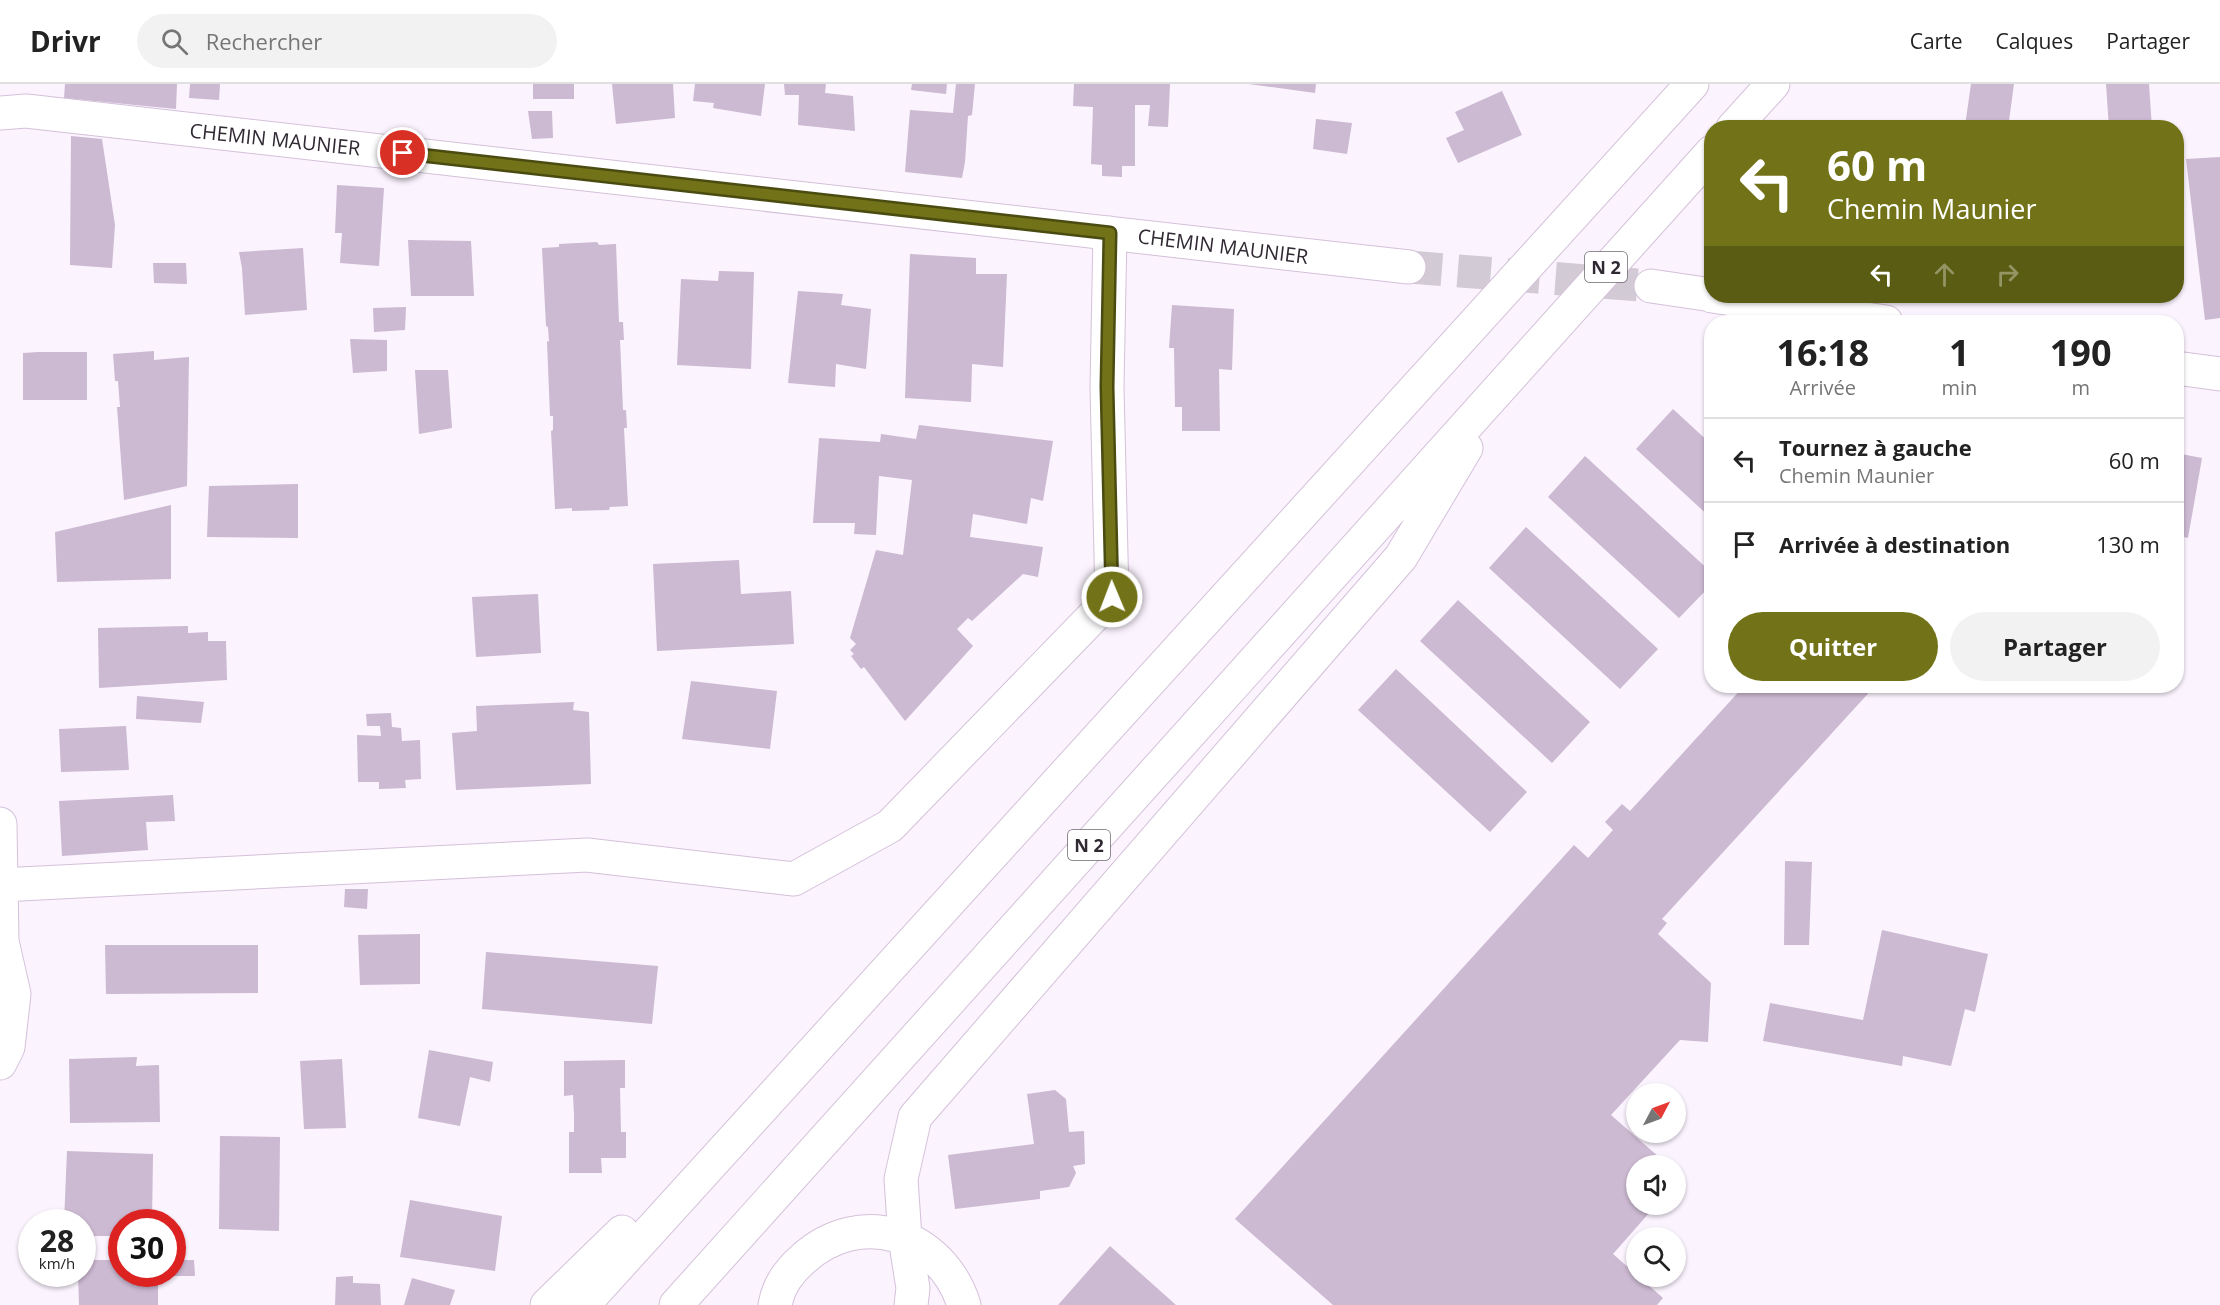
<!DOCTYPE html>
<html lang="fr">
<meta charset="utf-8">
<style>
:root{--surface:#fff;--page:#f2f2f2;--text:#222;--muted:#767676;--line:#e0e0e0;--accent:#727318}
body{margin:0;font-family:"Open Sans",sans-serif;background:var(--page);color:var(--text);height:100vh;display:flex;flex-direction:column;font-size:22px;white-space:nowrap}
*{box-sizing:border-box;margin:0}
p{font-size:20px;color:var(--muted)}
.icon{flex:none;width:33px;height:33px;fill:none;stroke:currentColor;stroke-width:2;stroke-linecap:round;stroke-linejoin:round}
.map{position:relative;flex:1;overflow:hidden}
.details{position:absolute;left:1704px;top:231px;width:480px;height:378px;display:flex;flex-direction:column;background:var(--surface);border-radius:24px;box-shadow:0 2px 4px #0004}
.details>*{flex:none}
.banner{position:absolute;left:1704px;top:36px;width:480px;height:183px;border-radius:24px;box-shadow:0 2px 4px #0004;background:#727318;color:#fff;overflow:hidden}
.needle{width:39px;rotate:49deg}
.fabs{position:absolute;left:1626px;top:999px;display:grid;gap:12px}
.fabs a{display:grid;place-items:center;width:60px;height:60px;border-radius:50%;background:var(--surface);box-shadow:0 2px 4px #0004;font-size:30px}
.speed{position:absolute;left:18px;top:1125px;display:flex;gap:12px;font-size:30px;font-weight:700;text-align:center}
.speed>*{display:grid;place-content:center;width:78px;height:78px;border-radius:50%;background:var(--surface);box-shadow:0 2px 4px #0004;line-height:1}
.speed small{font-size:15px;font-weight:400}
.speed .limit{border:9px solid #d22;background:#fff;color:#111}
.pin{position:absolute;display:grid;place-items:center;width:51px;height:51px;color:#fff;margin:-26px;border:3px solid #fff;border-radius:50%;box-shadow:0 2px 6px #0007}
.me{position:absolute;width:66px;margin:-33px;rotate:359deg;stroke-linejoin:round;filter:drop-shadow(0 0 4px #0008)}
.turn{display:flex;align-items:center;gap:21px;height:126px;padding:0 24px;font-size:27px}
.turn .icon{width:78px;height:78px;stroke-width:2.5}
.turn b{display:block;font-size:42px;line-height:51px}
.lanes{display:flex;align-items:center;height:57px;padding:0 24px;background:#0003;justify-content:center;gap:30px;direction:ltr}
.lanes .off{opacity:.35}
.eta{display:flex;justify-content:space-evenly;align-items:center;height:102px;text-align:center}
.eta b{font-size:36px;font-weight:700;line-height:42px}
.button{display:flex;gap:12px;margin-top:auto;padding:12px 24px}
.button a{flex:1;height:69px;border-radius:36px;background:var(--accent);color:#fff;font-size:24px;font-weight:700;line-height:69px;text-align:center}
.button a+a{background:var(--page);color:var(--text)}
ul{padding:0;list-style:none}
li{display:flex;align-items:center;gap:18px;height:84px;padding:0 24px;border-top:2px solid var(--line)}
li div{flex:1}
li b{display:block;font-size:22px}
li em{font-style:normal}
header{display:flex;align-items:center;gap:36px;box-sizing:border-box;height:84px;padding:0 30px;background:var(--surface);border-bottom:2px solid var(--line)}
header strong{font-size:28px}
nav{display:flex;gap:33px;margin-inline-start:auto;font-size:21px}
.search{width:420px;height:54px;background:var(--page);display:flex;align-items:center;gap:15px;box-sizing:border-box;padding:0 21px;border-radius:33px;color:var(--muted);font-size:22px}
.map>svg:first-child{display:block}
.building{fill:#ccb9d2}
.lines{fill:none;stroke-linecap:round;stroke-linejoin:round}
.minor-tunnel{stroke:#d2cad5;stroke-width:33;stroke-dasharray:33 16;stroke-linecap:butt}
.minor-casing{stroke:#d4c1da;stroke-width:35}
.highway-casing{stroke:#d4c1da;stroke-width:35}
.minor{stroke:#fff;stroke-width:33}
.highway{stroke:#fff;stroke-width:33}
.route-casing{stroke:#4a4b10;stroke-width:15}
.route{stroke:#727318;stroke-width:10}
.labels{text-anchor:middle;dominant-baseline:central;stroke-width:4.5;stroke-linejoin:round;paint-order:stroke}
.shield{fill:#fff;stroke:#6e6870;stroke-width:1.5}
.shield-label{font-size:18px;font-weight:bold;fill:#302832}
.street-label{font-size:20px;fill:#302832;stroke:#fff}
</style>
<header>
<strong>Drivr</strong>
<div class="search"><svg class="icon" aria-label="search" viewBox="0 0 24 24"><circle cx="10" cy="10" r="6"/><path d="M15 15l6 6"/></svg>Rechercher</div>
<nav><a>Carte</a><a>Calques</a><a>Partager</a></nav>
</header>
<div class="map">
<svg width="2220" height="1221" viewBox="0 0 2220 1221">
<rect width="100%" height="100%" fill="#fbf3fe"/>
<!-- building -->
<path class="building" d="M65 0H177L176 25 64 14Z
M190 0H220L219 16 189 14Z
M533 0H574V15H533Z
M612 0H673L675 34 616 40Z
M695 0H765L761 32 713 24 714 19 693 17Z
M784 0H826L825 9 853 12 855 47 798 41 799 11H785Z
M912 0H947L946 10 911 6Z
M956 0H975L972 31 968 32 965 78 962 94 905 88 910 26 953 29Z
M1074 0H1170L1168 43 1148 42 1150 21H1135V82H1122V93L1102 92V81L1091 80 1093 23 1073 22Z
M1249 0H1316L1315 9Z
M1971 0H2014L2008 44 1965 42Z
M2106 0H2149L2152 44H2109Z
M1502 7 1522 51 1458 79 1446 54 1464 46 1455 28Z
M528 27H552L553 54 532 55Z
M1316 35 1352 39 1347 70 1313 65Z
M71 52 102 55 115 141 112 184 70 181Z
M2220 73V234L2205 236 2186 75Z
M337 101 384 104 379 182 340 179 342 149H335Z
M408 156 471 157 474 212H411Z
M597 158 599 161 616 160 619 238H623L624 256H620L623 326H626L627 344H624L628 422 610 423 609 426 572 427V424L555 425 551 347 553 346V332H550L547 257 549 258 548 243 546 242 542 164 559 163V160Z
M303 164 307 226 245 231 242 184 239 168Z
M910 170 976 174V190H1007L1003 283 972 280 971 318 905 314Z
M153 179H186L187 200 154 199Z
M719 187 754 188 751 285 677 281 681 195 718 197Z
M798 207 843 210 841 221 871 225 866 285 836 280 835 303 788 299Z
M2002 212H2023L2022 216Z
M1172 221 1234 225 1232 286 1219 285 1220 347H1182V323H1175L1174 264H1169Z
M406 223 405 246 374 248 373 224Z
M350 255 387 256V287L353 289Z
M154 267V276L189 273 187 402 124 416 117 323H120L118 297H115L113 270Z
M38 268H87V316H23V269Z
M415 286H448L452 344 419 350Z
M1673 325 1712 361V435L1636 365Z
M919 341 1053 357 1043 417 1031 414 1027 440 973 430 970 453 1043 463 1038 493 1023 490 972 537 968 534 957 545 973 562 905 637 864 583 861 585 851 572 854 570 850 566 856 560 850 554 876 466 903 471 912 396 879 392 876 451 854 450 855 439H813L819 354 880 358 881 350 916 355Z
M2176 369 2202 374 2188 454 2176 451Z
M1585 372 1712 489V500L1679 534 1548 413Z
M298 400V454L207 453 209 402Z
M171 421V495L57 498 55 448Z
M1526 443 1658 565 1620 605 1489 484Z
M739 476 741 510 791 507 794 560 657 567 653 480Z
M538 510 541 569 476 573 472 513Z
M1458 516 1590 638 1552 679 1420 557Z
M188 542V549L208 548V557H226L227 596 99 604 98 544Z
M1396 585 1527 708 1490 748 1358 626Z
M691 597 777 607 770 665 682 655Z
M1744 602H1875L1662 835 1667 839 1658 850 1711 899 1708 958 1680 956 1611 1031 1660 1074V1082H1636V1120H1657L1613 1170 1663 1214 1657 1221H1333L1235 1135 1574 761 1588 774 1613 746 1605 738 1622 720 1630 727Z
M1904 602H1963L1962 609Z
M137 612 204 618 201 639 136 635Z
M574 618 573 626 589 628 591 700 456 706 452 649 477 647 476 622Z
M391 629 392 643 401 644 402 657 420 656 421 695 405 696 406 704 379 705V698H358L357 651 381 652 380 642H367L366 630Z
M126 642 129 686 61 688 59 645Z
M173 711 175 737 146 738 148 766 62 772 59 717Z
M1785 777 1812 778 1809 861H1784Z
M345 805H368L367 825 344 823Z
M1882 846 1988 870 1975 928 1965 925 1951 982 1903 972 1902 982 1763 957 1770 919 1863 936Z
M420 850V900L360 901 358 851Z
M105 861H258V909L106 910Z
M486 868 658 882 652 940 482 925Z
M429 966 493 978 490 998 470 993 460 1042 418 1034Z
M137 973 136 982 159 981 160 1038 70 1039 69 975Z
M342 975 346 1044 304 1045 300 977Z
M625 976V1004H620L621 1048H626V1074H601L602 1089H569V1048H574V1030L573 1011 564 1012V977Z
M1055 1006 1066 1015 1069 1048 1084 1047 1085 1080 1073 1082 1076 1089 1069 1103 1040 1107V1115L955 1125 948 1071 1034 1060 1027 1010Z
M220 1052 280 1053 279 1147 219 1145Z
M67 1067 153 1070 152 1138H122V1152H82V1138H64Z
M410 1116 502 1132 495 1187 400 1173Z
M1110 1162 1176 1221H1058Z
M82 1176H122V1190H172V1176H194L195 1192H158V1221H79L78 1190H82Z
M353 1192V1199L380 1200 381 1221H335L336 1193Z
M412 1194 455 1206 450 1221H404Z"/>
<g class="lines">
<!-- minor-tunnel -->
<path class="minor-tunnel" d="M1409 183 1651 202"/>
<!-- minor casing -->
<g class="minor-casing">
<path id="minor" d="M0 29 26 27 1409 183
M1651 202 1712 211
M1712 212 1886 238
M2176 284 2220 290
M0 740 2 857 14 910 8 963 0 979
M1 801 587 771 794 795 890 742 1112 513 1107 303 1110 149
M905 1154 913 1204 911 1221
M775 1221C778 1203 789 1187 803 1175 860 1123 941 1149 964 1221"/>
</g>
<!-- highway casing -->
<g class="highway-casing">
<path id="highway" d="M1733 44 1773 0
M905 1154 901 1095 915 1033 1401 473 1466 364
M547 1221 622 1148
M583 1221 1692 0
M676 1221 1712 68"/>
</g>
<!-- minor -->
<use href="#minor" class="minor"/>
<!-- highway -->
<use href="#highway" class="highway"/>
</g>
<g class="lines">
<!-- route casing -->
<g class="route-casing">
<path id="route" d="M403 69 1110 149 1107 303 1112 513"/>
</g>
<!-- route -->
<use href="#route" class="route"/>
</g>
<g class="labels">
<!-- shield labels -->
<g class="shield">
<rect x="1585" y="168" width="42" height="30" rx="4.5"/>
<rect x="1068" y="746" width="42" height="30" rx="4.5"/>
</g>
<g class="shield-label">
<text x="1606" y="183">N 2</text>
<text x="1089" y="761">N 2</text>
</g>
<!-- street labels -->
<g class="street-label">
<text transform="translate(275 55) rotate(6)">CHEMIN MAUNIER</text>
<text transform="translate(1223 162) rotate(7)">CHEMIN MAUNIER</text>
</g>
</g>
</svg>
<div class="fabs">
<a><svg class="needle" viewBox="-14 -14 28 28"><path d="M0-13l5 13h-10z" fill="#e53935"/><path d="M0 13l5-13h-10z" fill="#767676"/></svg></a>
<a><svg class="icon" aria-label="sound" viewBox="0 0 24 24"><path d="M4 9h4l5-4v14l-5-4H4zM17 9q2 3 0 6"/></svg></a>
<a><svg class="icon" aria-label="search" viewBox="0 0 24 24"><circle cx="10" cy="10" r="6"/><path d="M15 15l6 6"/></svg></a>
</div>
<div class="speed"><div>28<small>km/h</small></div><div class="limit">30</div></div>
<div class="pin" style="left:403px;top:69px;background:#d93025"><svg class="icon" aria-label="arrive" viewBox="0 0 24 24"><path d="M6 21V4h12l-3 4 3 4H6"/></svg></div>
<svg class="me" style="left:1112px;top:513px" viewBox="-20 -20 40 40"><circle r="17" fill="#727318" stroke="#fff" stroke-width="3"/><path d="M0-11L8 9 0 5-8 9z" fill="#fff"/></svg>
<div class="banner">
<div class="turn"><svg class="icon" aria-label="left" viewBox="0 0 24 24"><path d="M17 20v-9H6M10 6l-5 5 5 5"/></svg><div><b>60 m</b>Chemin Maunier</div></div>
<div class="lanes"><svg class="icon" aria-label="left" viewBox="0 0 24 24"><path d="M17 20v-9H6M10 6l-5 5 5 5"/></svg><svg class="icon off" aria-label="ahead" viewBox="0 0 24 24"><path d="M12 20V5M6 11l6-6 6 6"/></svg><svg class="icon off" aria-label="right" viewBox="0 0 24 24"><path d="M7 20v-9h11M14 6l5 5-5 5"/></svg></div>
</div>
<section class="details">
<div class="eta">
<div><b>16:18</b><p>Arrivée</p></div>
<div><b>1</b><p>min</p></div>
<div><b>190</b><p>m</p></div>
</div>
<ul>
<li><svg class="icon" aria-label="left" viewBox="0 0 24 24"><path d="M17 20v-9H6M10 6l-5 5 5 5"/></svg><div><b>Tournez à gauche</b><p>Chemin Maunier</p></div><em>60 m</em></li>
<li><svg class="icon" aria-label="arrive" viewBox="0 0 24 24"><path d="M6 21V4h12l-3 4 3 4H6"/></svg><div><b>Arrivée à destination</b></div><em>130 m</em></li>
</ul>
<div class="button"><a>Quitter</a><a>Partager</a></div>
</section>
</div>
